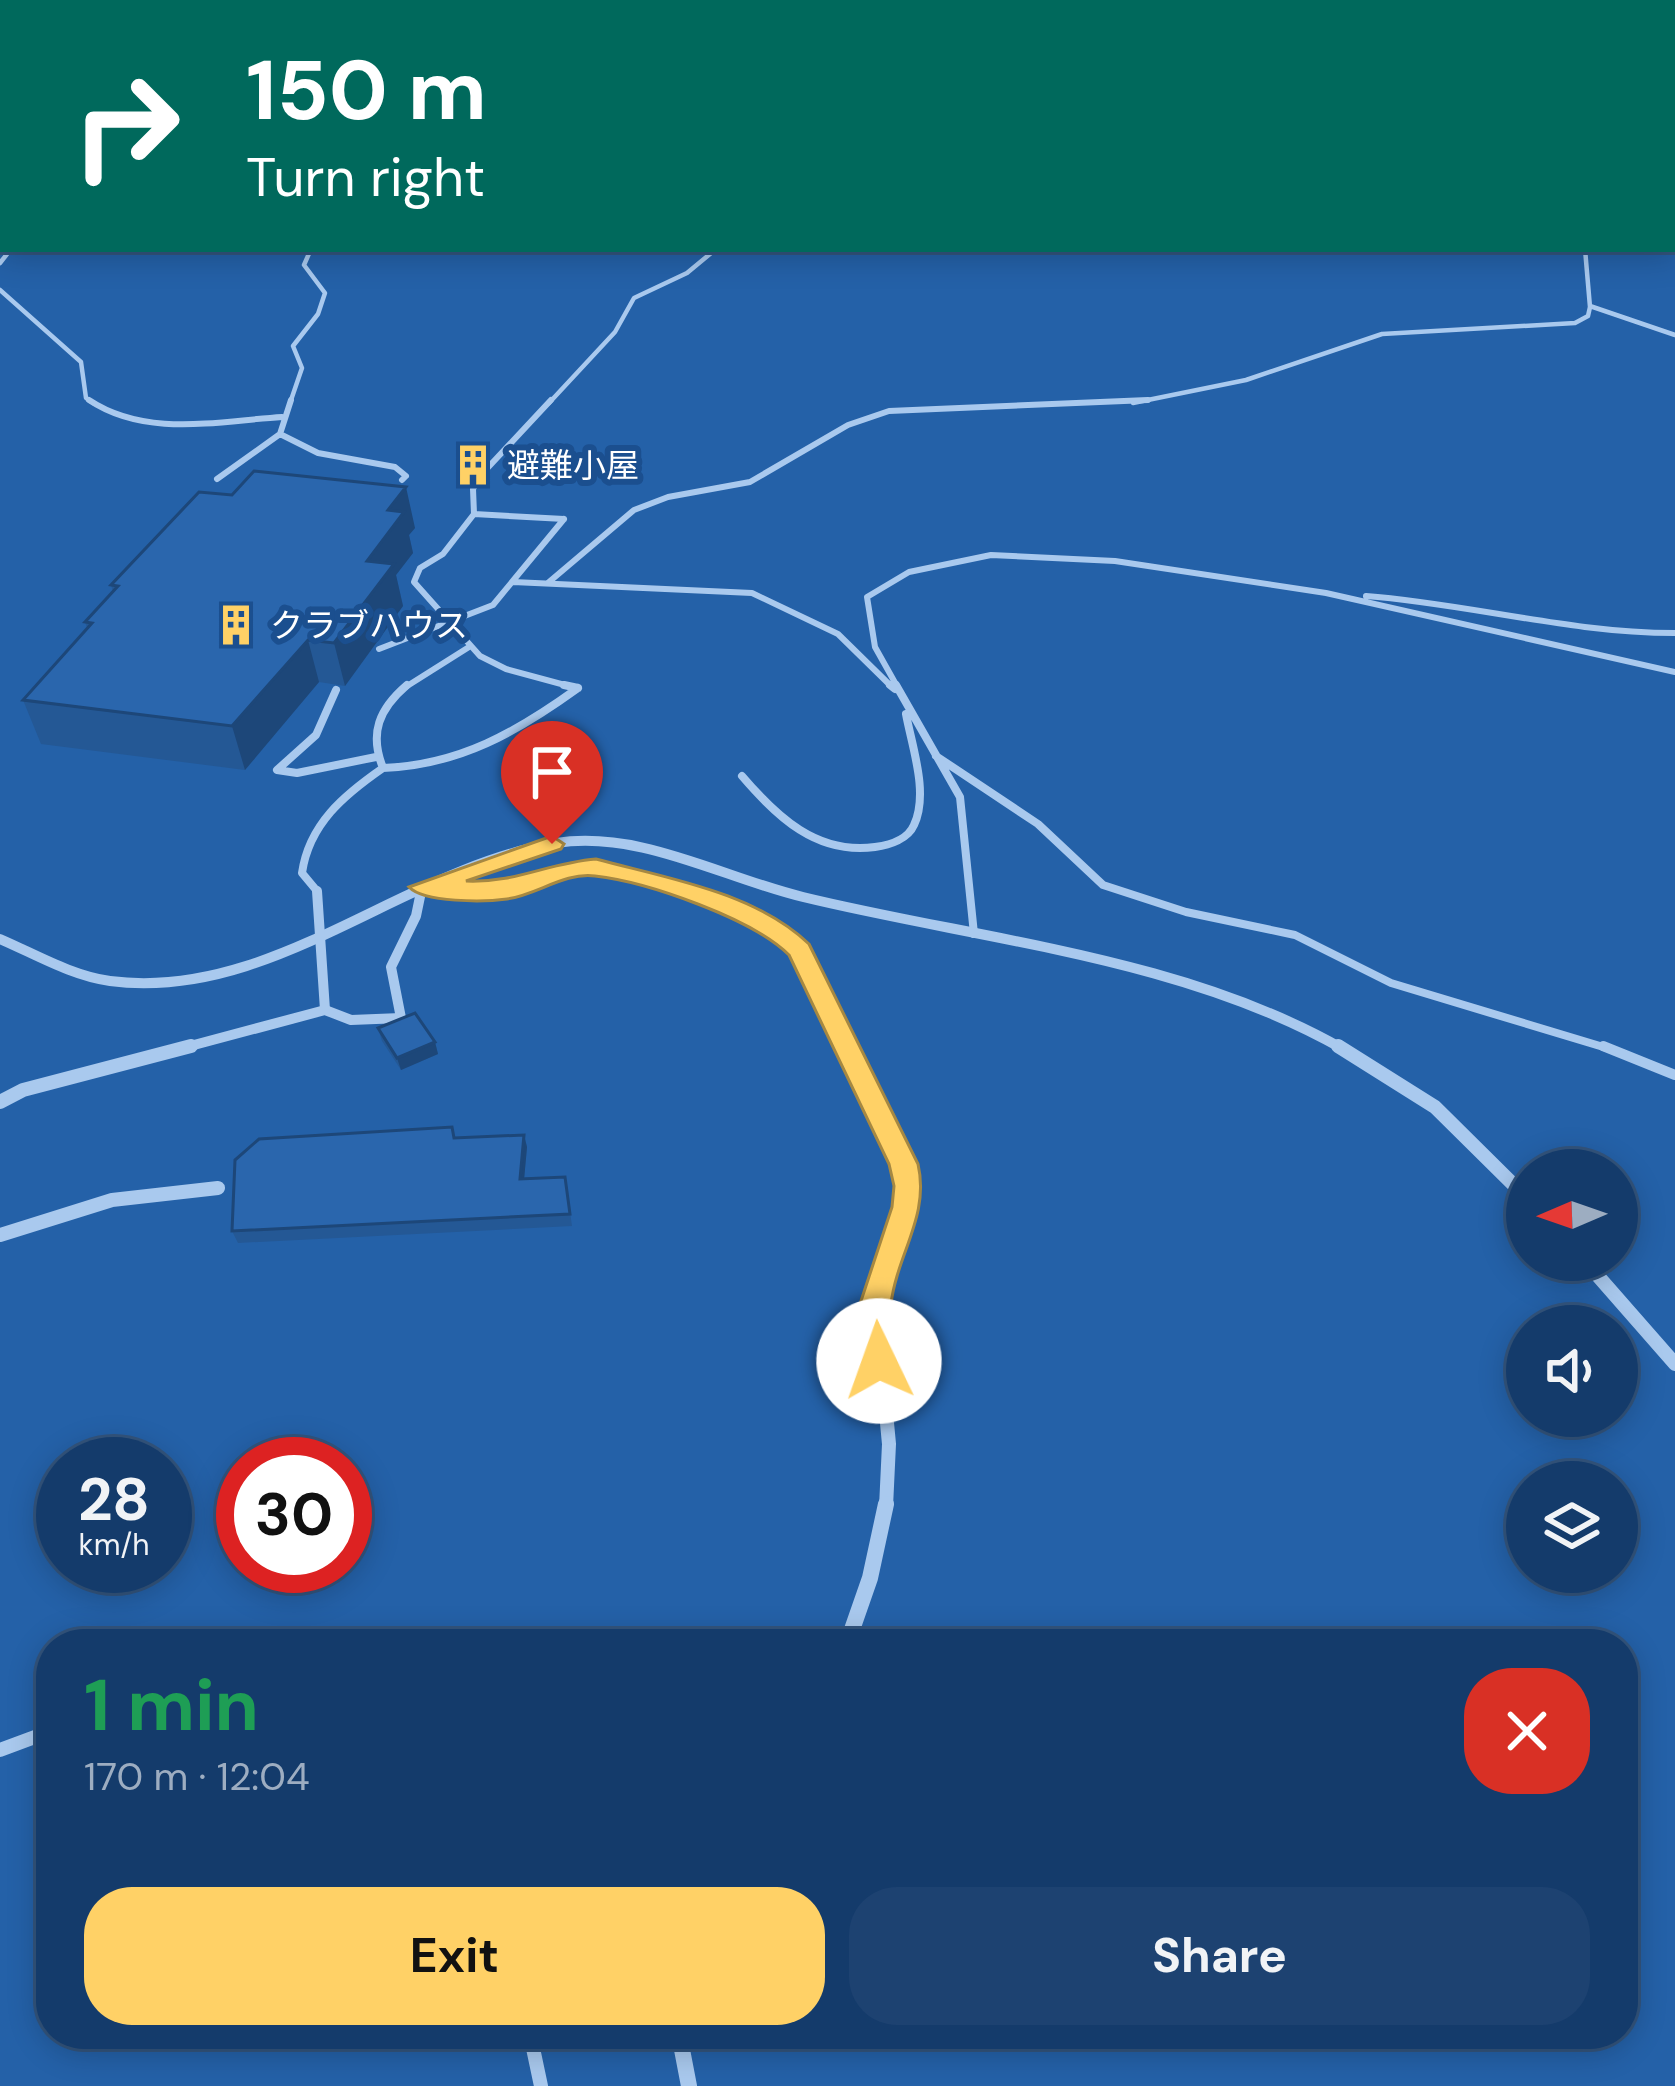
<!DOCTYPE html>
<meta charset="utf-8">
<style>
:root{--surface:#143b6b;--page:#1d4271;--text:#f1f3f6;--muted:#9dadc1;--line:#33557e;--accent:#ffd166}
body{margin:0;font-family:"DM Sans","Noto Sans JP",sans-serif;background:var(--page);color:var(--text);height:100vh;display:flex;flex-direction:column;font-size:45px;white-space:nowrap}
*{box-sizing:border-box;margin:0}
p{font-size:39px;color:var(--muted)}
.icon{flex:none;width:66px;height:66px;fill:none;stroke:currentColor;stroke-width:2;stroke-linecap:round;stroke-linejoin:round}
.map{position:relative;flex:1;overflow:hidden}
.drawer{position:absolute;left:36px;top:1629px;width:1602px;height:420px;display:flex;flex-direction:column;background:var(--surface);border-radius:48px;box-shadow:0 6px 30px #0003,0 0 0 3px var(--line)}
.drawer>*{flex:none}
.top-card{position:absolute;left:0px;top:0px;width:1677px;height:252px;box-shadow:0 6px 30px #0003,0 0 0 3px var(--line);background:#00695c;color:#fff;overflow:hidden}
.needle{width:78px;rotate:268deg}
.fabs{position:absolute;left:1506px;top:1149px;display:grid;gap:24px}
.fabs a{display:grid;place-items:center;width:132px;height:132px;border-radius:50%;background:var(--surface);box-shadow:0 6px 30px #0003,0 0 0 3px var(--line);font-size:60px}
.speed{position:absolute;left:36px;top:1437px;display:flex;gap:24px;font-size:60px;font-weight:700;text-align:center}
.speed>*{display:grid;place-content:center;width:156px;height:156px;border-radius:50%;background:var(--surface);box-shadow:0 6px 30px #0003,0 0 0 3px var(--line);line-height:1}
.speed small{font-size:30px;font-weight:400}
.speed .limit{border:18px solid #d22;background:#fff;color:#111}
.pin{position:absolute;display:grid;place-items:center;width:102px;height:102px;color:#fff;margin:-123px -51px;border-radius:50% 50% 50% 0;rotate:-45deg;box-shadow:0 0 12px #0007}
.pin .icon{rotate:45deg}
.me{position:absolute;width:132px;margin:-66px;rotate:357deg;stroke-linejoin:round;filter:drop-shadow(0 0 9px #0008)}
.turn{display:flex;align-items:center;gap:42px;height:252px;padding:0 48px;font-size:54px}
.turn .icon{width:156px;height:156px;stroke-width:2.5}
.turn b{display:block;font-size:84px;line-height:102px}
.round{display:grid;place-items:center;flex:none;width:126px;height:126px;border-radius:48px;background:var(--page)}
.overview{display:flex;align-items:center;justify-content:space-between;height:204px;padding:0 48px}
h1{font-size:72px;font-weight:700;line-height:90px;color:#1e9e55}
.action{display:flex;gap:24px;margin-top:auto;padding:24px 48px}
.action a{flex:1;height:138px;border-radius:48px;background:var(--accent);color:#111;font-size:48px;font-weight:700;line-height:138px;text-align:center}
.action a+a{background:var(--page);color:var(--text)}
.map>svg:first-child{display:block}
.green{fill:#2461a8;fill-rule:evenodd}
.lines{fill:none;stroke-linecap:round;stroke-linejoin:round}
.service-far4{stroke:#a9c9ee;stroke-width:4.5}
.service-far3{stroke:#a9c9ee;stroke-width:6}
.service-far2{stroke:#a9c9ee;stroke-width:8}
.service-far1{stroke:#a9c9ee;stroke-width:10}
.service{stroke:#a9c9ee;stroke-width:14}
.minor-far2{stroke:#a9c9ee;stroke-width:10}
.minor-far1{stroke:#a9c9ee;stroke-width:14}
.minor{stroke:#a9c9ee;stroke-width:16}
.minor-bridge{stroke:#a9c9ee;stroke-width:10}
.wall{fill:#245895}
.shaded-wall{fill:#1d4779}
.building{fill:#2a66ad;stroke:#1d4779;stroke-width:3}
.route{fill:#ffd166;stroke:#a68842;stroke-width:3}
.labels{text-anchor:middle;dominant-baseline:central;stroke-width:12;stroke-linejoin:round;paint-order:stroke}
.far-poi-label{font-size:33px;fill:#fff;stroke:#1b4f8f;text-anchor:start}
</style>
<div class="map">
<svg width="1675" height="2086" viewBox="0 0 1675 2086">
<rect width="100%" height="100%" fill="#1b4f8f"/>
<!-- green -->
<path class="green" d="M0 0H1675V2086H0ZM3 3H1674V249H3ZM1527 1170H1617V1260H1527ZM1527 1326H1617V1416H1527ZM63 1464H165V1566H63ZM243 1464H345V1566H243ZM1527 1482H1617V1572H1527ZM51 1644H1623V2034H51Z"/>
<g class="lines">
<!-- service-far4 -->
<path class="service-far4" d="M544 3 549 0
M915 3 928 0
M0 263 11 249
M0 290 81 362 86 398 93 403
M1590 306 1675 335
M290 403 302 368 293 346 318 314 325 293 304 265 311 249
M549 403 615 332 634 298 687 273 716 249
M1133 403 1246 380 1382 334 1575 323 1588 316 1590 307 1585 249"/>
<!-- service-far3 -->
<path class="service-far3" d="M89 400C146 438 218 421 282 417
M551 400 481 475 473 489 474 514 443 554 420 568 414 582 480 656 506 669 576 688
M280 434 318 453 395 467 406 476 402 480
M217 479 280 434 291 400
M474 514 564 519
M513 582 752 593 838 634 893 688
M549 582 634 510 668 497 750 482 848 425 889 411 1148 400
M1366 596C1470 604 1570 633 1675 633
M379 649 493 605 564 519
M404 688 469 647
M898 688 875 647 867 597 909 572 991 555 1115 561 1326 593 1675 672"/>
<!-- service-far2 -->
<path class="service-far2" d="M407 685C379 709 369 733 383 768 460 765 517 732 578 688
M564 685 578 688
M890 685 895 689
M896 685 960 797 974 934
M336 690 316 735 277 770 297 773 376 757
M936 756 1038 824 1103 885 1186 912 1295 935 1391 983 1610 1049
M742 776C777 817 817 855 875 847 890 845 908 839 914 825 929 793 912 747 906 714
M317 891 302 873C309 824 344 795 383 768"/>
<!-- service-far1 -->
<path class="service-far1" d="M1603 1046 1675 1075"/>
<!-- service -->
<path class="service" d="M315 1644H338
M0 1750 51 1731
M530 2034 541 2086"/>
<!-- minor-far2 -->
<path class="minor-far2" d="M0 939C35 954 72 976 110 981 272 1002 403 868 556 843 641 830 723 878 803 897 980 940 1182 957 1343 1049
M179 1049 325 1010 351 1020 401 1018 391 967 416 916 422 887 506 891 571 869 596 867 739 908 778 929 796 947 852 1049"/>
<!-- minor-far1 -->
<path class="minor-far1" d="M851 1046 903 1164 906 1183 876 1307 889 1444 886 1507
M1338 1046 1435 1107 1527 1198
M0 1102 23 1090 191 1046
M0 1235 112 1200 218 1188
M1584 1260 1675 1364"/>
<!-- minor -->
<path class="minor" d="M847 1644 870 1578 886 1504
M679 2034 689 2086"/>
<!-- minor-bridge -->
<path class="minor-bridge" d="M317 891 325 1010"/>
</g>
<!-- wall -->
<path class="wall" d="M232 495 415 528 409 535 413 553 396 575 403 606 345 686 319 682 245 770 41 744 23 700 87 628 85 622 113 592 111 585Z
M378 1028 435 1042 438 1054 401 1070 382 1041Z
M524 1135 527 1147 524 1178 565 1177 572 1226 238 1243 232 1231 455 1138Z"/>
<!-- shaded-wall -->
<path class="shaded-wall" d="M406 487 415 528 409 535 413 553 396 575 403 606 345 686 334 643 388 510Z
M308 640 319 682 245 770 232 726Z
M435 1042 438 1054 401 1070 397 1058Z
M524 1135 527 1147 523 1191 520 1179Z"/>
<!-- building -->
<path class="building" d="M254 471 406 487 388 510 404 512 367 561 394 564 334 643 308 640 232 726 23 700 92 623 85 622 118 586 111 585 199 492 232 495Z
M415 1013 435 1042 397 1058 378 1028Z
M452 1127 454 1138 524 1135 520 1179 565 1177 570 1214 232 1231 235 1160 259 1139Z"/>
<!-- route -->
<path class="route" d="M552 836 564 844 561 849 466 881C517 883 547 863 596 859 666 878 755 892 809 944L918 1164C930 1216 897 1254 891 1304 889 1327 901 1350 891 1371H868L860 1304 892 1207 894 1186 889 1164 789 955C753 919 648 882 595 876 564 872 537 895 507 899 485 902 424 903 409 887Z"/>
<!-- icons -->
<defs>
<g id="building-bare" transform="scale(3.24)"><path d="M-4-6H4V6H1V3H-1V6H-4ZM-2.5-4.3h1.7v1.8h-1.7ZM.8-4.3h1.7v1.8H.8ZM-2.5-1h1.7V.8h-1.7ZM.8-1h1.7V.8H.8Z" fill="#ffd166" stroke="#1b4f8f" stroke-width="2.5" paint-order="stroke"/></g>
</defs>
<g fill-rule="evenodd">
<use href="#building-bare" x="473" y="465"/>
<use href="#building-bare" x="236" y="625"/>
</g>
<g class="labels">
<!-- far-poi labels -->
<g class="far-poi-label">
<text x="507" y="465">避難小屋</text>
<text x="270" y="625">クラブハウス</text>
</g>
</g>
</svg>
<div class="fabs">
<a><svg class="needle" viewBox="-14 -14 28 28"><path d="M0-13l5 13h-10z" fill="#e53935"/><path d="M0 13l5-13h-10z" fill="#9dadc1"/></svg></a>
<a><svg class="icon" aria-label="sound" viewBox="0 0 24 24"><path d="M4 9h4l5-4v14l-5-4H4zM17 9q2 3 0 6"/></svg></a>
<a><svg class="icon" aria-label="layers" viewBox="0 0 24 24"><path d="M12 4l9 5-9 5-9-5zM3 14l9 5 9-5"/></svg></a>
</div>
<div class="speed"><div>28<small>km/h</small></div><div class="limit">30</div></div>
<div class="pin" style="left:552px;top:844px;background:#d93025"><svg class="icon" aria-label="arrive" viewBox="0 0 24 24"><path d="M6 21V4h12l-3 4 3 4H6"/></svg></div>
<svg class="me" style="left:879px;top:1361px" viewBox="-20 -20 40 40"><circle r="19" fill="#fff"/><path d="M0-13L10 11 0 6-10 11z" fill="#ffd166"/></svg>
<div class="top-card">
<div class="turn"><svg class="icon" aria-label="right" viewBox="0 0 24 24"><path d="M7 20v-9h11M14 6l5 5-5 5"/></svg><div><b>150 m</b>Turn right</div></div>
</div>
<section class="drawer">
<div class="overview"><div><h1>1 min</h1><p>170 m · 12:04</p></div><a class="round" style="background:#d93025;color:#fff"><svg class="icon" aria-label="close" viewBox="0 0 24 24"><path d="M6 6l12 12M18 6L6 18"/></svg></a></div>
<div class="action"><a>Exit</a><a>Share</a></div>
</section>
</div>
